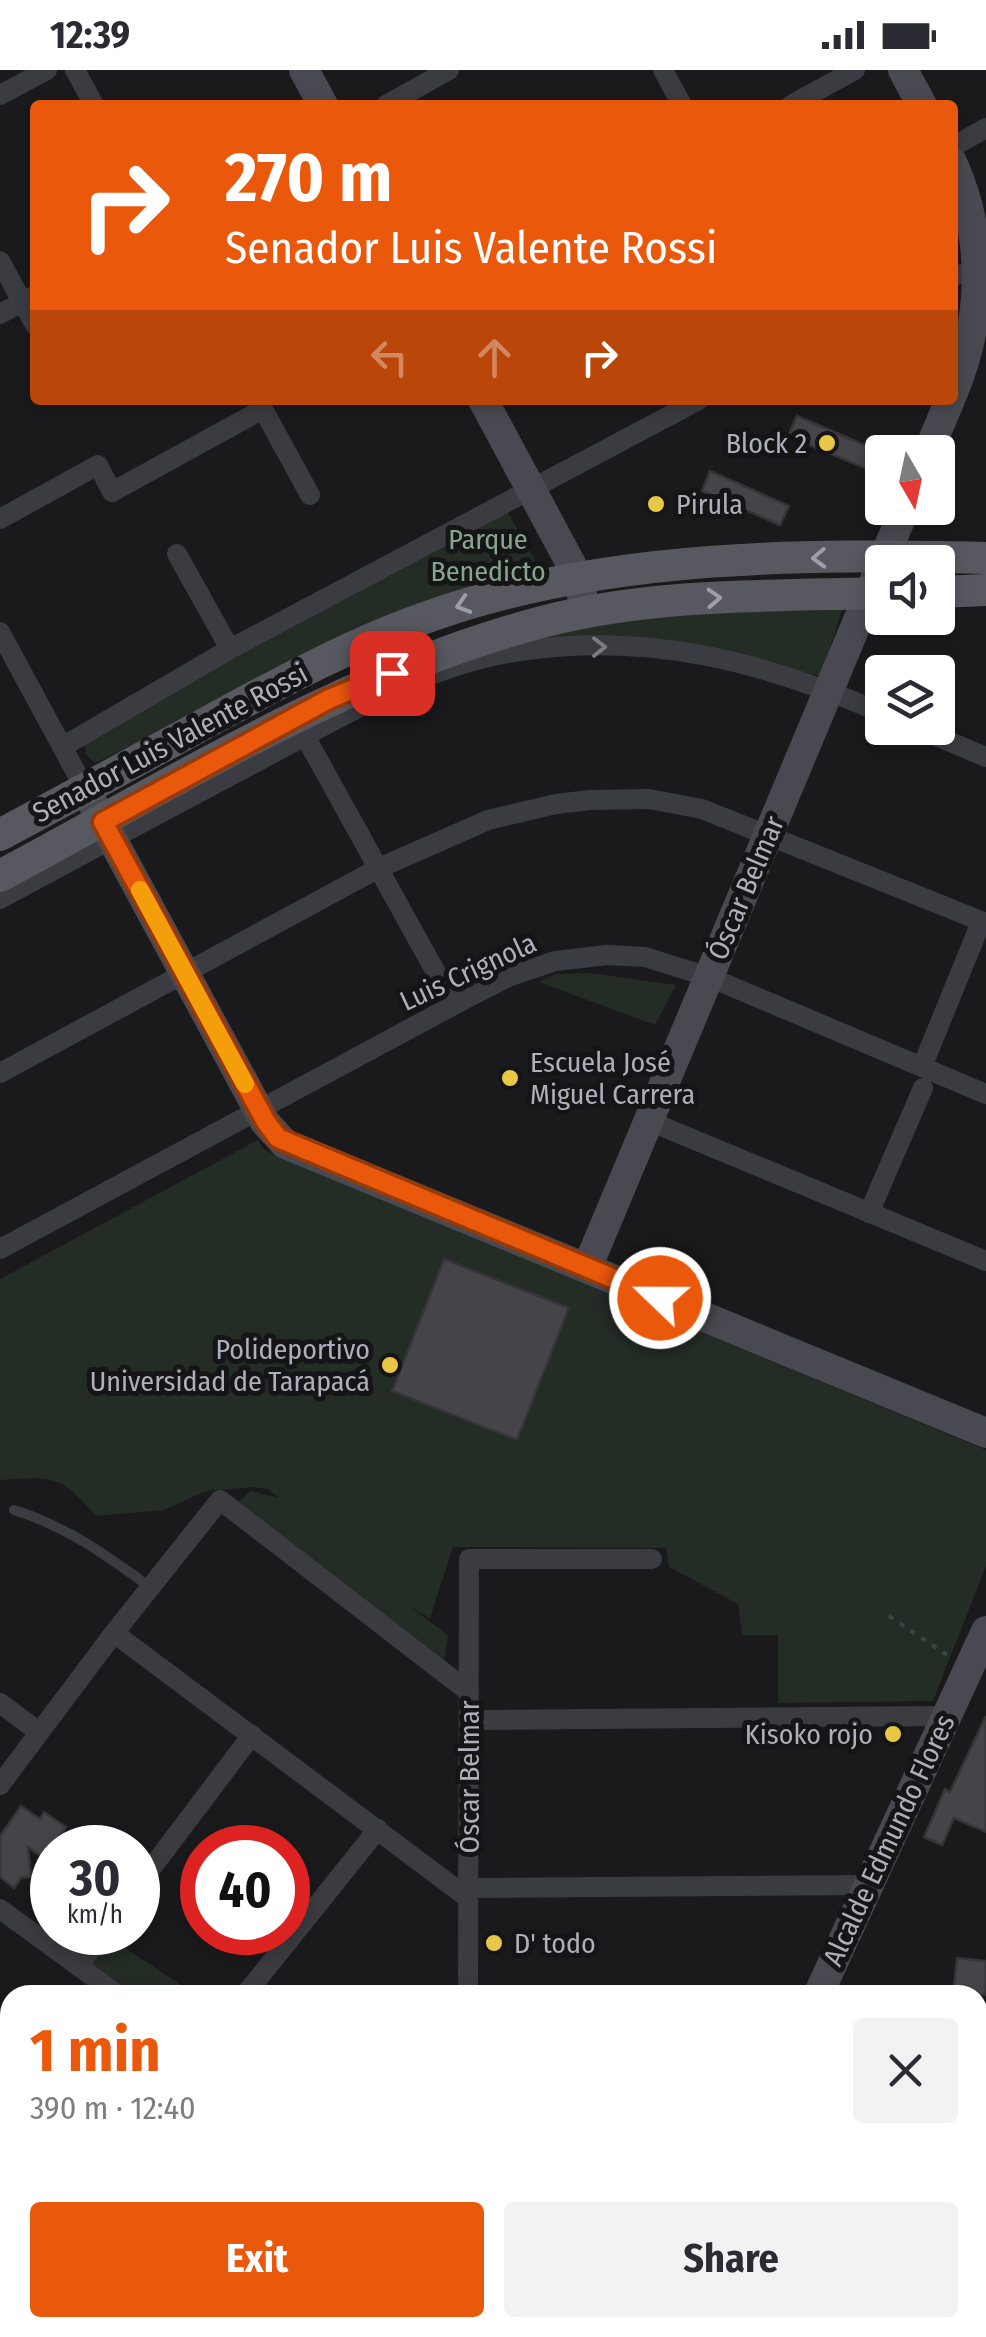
<!DOCTYPE html>
<meta charset="utf-8">
<style>
:root{--surface:#fff;--page:#f2f2f3;--text:#2b2b33;--muted:#7c7c81;--accent:#ea580c}
body{margin:0;font-family:"Fira Sans Condensed",sans-serif;background:var(--page);color:var(--text);height:100vh;display:flex;flex-direction:column;font-size:38px;white-space:nowrap}
*{box-sizing:border-box;margin:0}
p{font-size:32px;color:var(--muted)}
.icon{flex:none;width:55px;height:55px;fill:none;stroke:currentColor;stroke-width:2;stroke-linecap:round;stroke-linejoin:round}
.map{position:relative;flex:1;overflow:hidden}
.drawer{position:absolute;left:0px;top:1915px;width:988px;height:352px;display:flex;flex-direction:column;background:var(--surface);border-radius:30px 30px 0 0;box-shadow:0 5px 15px #0003}
.drawer>*{flex:none}
.banner{position:absolute;left:30px;top:30px;width:928px;height:305px;border-radius:10px;box-shadow:0 5px 15px #0003;background:#ea580c;color:#fff;overflow:hidden}
.needle{width:65px;rotate:171deg}
.fabs{position:absolute;left:865px;top:365px;display:grid;gap:20px}
.fabs a{display:grid;place-items:center;width:90px;height:90px;border-radius:10px;background:var(--surface);box-shadow:0 5px 15px #0003;font-size:50px}
.speed{position:absolute;left:30px;top:1755px;display:flex;gap:20px;font-size:50px;font-weight:700;text-align:center}
.speed>*{display:grid;place-content:center;width:130px;height:130px;border-radius:50%;background:var(--surface);box-shadow:0 5px 15px #0003;line-height:1}
.speed small{font-size:25px;font-weight:400}
.speed .limit{border:15px solid #d22;background:#fff;color:#111}
.pin{position:absolute;display:grid;place-items:center;width:85px;height:85px;color:#fff;margin:-42px;border-radius:20px;box-shadow:0 5px 15px #0006}
.me{position:absolute;width:110px;margin:-55px;rotate:292deg;stroke-linejoin:round;filter:drop-shadow(0 0 8px #0008)}
.turn{display:flex;align-items:center;gap:35px;height:210px;padding:0 30px;font-size:45px}
.turn .icon{width:130px;height:130px;stroke-width:2.5}
.turn b{display:block;font-size:70px;line-height:85px}
.lanes{display:flex;align-items:center;height:95px;padding:0 30px;background:#0003;justify-content:center;gap:50px;direction:ltr}
.lanes .off{opacity:.35}
.round{display:grid;place-items:center;flex:none;width:105px;height:105px;border-radius:10px;background:var(--page)}
.head{display:flex;align-items:center;justify-content:space-between;height:170px;padding:0 30px}
h1{font-size:60px;font-weight:700;line-height:75px;color:var(--accent)}
.cta{display:flex;gap:20px;margin-top:auto;padding:20px 30px}
.cta a{flex:1;height:115px;border-radius:10px;background:var(--accent);color:#fff;font-size:40px;font-weight:700;line-height:115px;text-align:center}
.cta a+a{background:var(--page);color:var(--text)}
.status{display:flex;justify-content:space-between;align-items:center;height:70px;padding:0 50px;background:var(--surface);direction:ltr}
.status svg{height:28px;fill:currentColor}
.map>svg:first-child{display:block}
.green{fill:#242c26}
.building{fill:#454549;stroke:#353438;stroke-width:2.5}
.lines{fill:none;stroke-linecap:round;stroke-linejoin:round}
.path{stroke:#414248;stroke-width:4;stroke-dasharray:5 8;stroke-linecap:butt}
.lane{stroke:#3b3c41;stroke-width:10}
.street{stroke:#3b3c41;stroke-width:20}
.secondary{stroke:#494a51;stroke-width:30}
.primary{stroke:#585860;stroke-width:32}
.oneway{stroke:#9c9ea9}
.oneway2{stroke:#7a7c84}
.route-casing{stroke:#983908;stroke-width:25}
.route{stroke:#ea580c;stroke-width:18}
.slow{stroke:#f59e0b;stroke-width:18}
.poi-dot{fill:#e9c746;stroke:#151517;stroke-width:4}
.labels{text-anchor:middle;dominant-baseline:central;stroke-width:10;stroke-linejoin:round;paint-order:stroke}
.poi-label{font-size:28px;fill:#adb0bb;stroke:#151517;text-anchor:end}
.park-label{font-size:28px;fill:#86a58c;stroke:#151517}
.street-label{font-size:28px;fill:#adb0bb;stroke:#151517}
</style>
<div class="status"><b>12:39</b><svg viewBox="0 0 49 12"><path d="M0 12V9h3v3zM5 12V6h3v6zM10 12V3h3v9zM15 12V0h3v12zM26 1h20v11H26zM47 4h2v5h-2z"/></svg></div>
<div class="map">
<svg width="986" height="2267" viewBox="0 0 986 2267">
<rect width="100%" height="100%" fill="#1a1a1c"/>
<!-- green -->
<path class="green" d="M506 439 539 498 533 504 348 573 95 693 86 684 84 670Z
M844 534 821 606 677 574H534L523 565 642 546Z
M589 903 676 915 655 955 539 912 556 904Z
M258 1070 263 1079 281 1088 986 1380V1496L933 1631 778 1633V1565H742L738 1534 669 1497 666 1478 453 1477 430 1548 410 1537 448 1565 443 1597 237 1433 251 1421 279 1428 268 1419 254 1417 206 1421 164 1440 96 1446C61 1405 53 1406 0 1410V1209Z
M107 1866 196 1925H132L79 1886Z
M978 2019 986 2021V2216L978 2215Z
M687 2258H847L846 2267H683Z"/>
<!-- building -->
<path class="building" d="M797 346 876 380 867 399 788 366Z
M710 401 789 436 780 455 702 421Z
M444 1189 569 1238 517 1370 392 1321Z
M986 1646V1762L954 1748 942 1775 924 1767 945 1719 950 1722Z
M21 1736 40 1749 44 1742 66 1757 44 1788 28 1777 31 1807 21 1808 14 1818 0 1807V1766Z
M957 1888 986 1891V1925H953Z"/>
<g class="lines">
<!-- path -->
<path class="path" d="M889 1546 947 1585"/>
<!-- lane -->
<path class="lane" d="M14 1440C66 1456 106 1485 150 1517"/>
<!-- street -->
<path class="street" d="M75 0 94 35
M663 0 682 35
M0 25 47 0
M386 35 449 0
M791 35 855 0
M952 77 986 58
M0 191 35 255
M952 206 977 201 984 204
M0 244 35 225
M258 330 310 425
M0 449 98 395 112 422 263 339
M177 484 230 579
M0 562 85 719
M917 658 986 687
M305 666 454 935
M62 677 230 579 699 330
M0 829C87 782 175 735 262 689 343 646 428 594 520 581 651 562 764 592 882 643
M922 997 977 862
M0 1003 379 798 488 750 556 734 590 730 649 729 702 739 986 853
M649 1051 986 1191
M869 1143 923 1018
M0 1179 454 935 508 907 555 891 607 885 645 887 709 907 986 1024
M114 1563 468 1828
M0 1633 39 1662
M469 1650 945 1646
M0 1715 114 1563 220 1430 469 1622
M138 1816 252 1665
M468 1818 868 1815
M0 1839 118 1925
M78 1896 103 1862
M245 1925 378 1759
M468 1925 469 1489H652
M0 2188 10 2162
M165 2267 168 2258"/>
<!-- secondary -->
<path class="secondary" d="M304 0 323 35
M903 0 922 35
M952 92C986 168 984 249 952 325
M483 330 578 507 586 543
M928 382 950 330
M85 719 265 1052 285 1074 986 1363
M587 1198 905 438
M818 1925 986 1561
M0 2074 10 2081
M437 2258 468 2267
M663 2267 667 2258"/>
<!-- primary -->
<path class="primary" d="M938 522 986 520
M0 765C69 728 138 690 206 653 281 612 358 570 439 543 613 484 804 484 986 488
M0 806C176 712 348 603 542 552 653 523 769 526 882 523"/>
</g>
<!-- one-way arrows -->
<defs><path id="oneway-chevron" d="M-2-3.5L2.5 0L-2 3.5" fill="none" stroke-width="1.6" stroke-linecap="round" stroke-linejoin="round" transform="scale(2.5)"/></defs>
<g class="oneway">
<use href="#oneway-chevron" transform="translate(819 488) rotate(178)"/>
<use href="#oneway-chevron" transform="translate(714 528) rotate(-3)"/>
<use href="#oneway-chevron" transform="translate(463 535) rotate(163)"/>
</g>
<use class="oneway2" href="#oneway-chevron" transform="translate(599 577)"/>
<g class="lines">
<!-- route casing -->
<g class="route-casing">
<path id="route" d="M392 603 329 629 103 752 266 1052 278 1068 660 1228"/>
</g>
<!-- route -->
<use href="#route" class="route"/>
<!-- slow -->
<path class="slow" d="M140 820 245 1014"/>
</g>
<!-- markers -->
<g class="poi-dot">
<circle cx="827" cy="373" r="10"/>
<circle cx="656" cy="434" r="10"/>
<circle cx="510" cy="1008" r="10"/>
<circle cx="390" cy="1295" r="10"/>
<circle cx="893" cy="1664" r="10"/>
<circle cx="494" cy="1873" r="10"/>
</g>
<g class="labels">
<!-- poi labels -->
<g class="poi-label">
<text x="807" y="373">Block 2</text>
<text x="676" y="434" text-anchor="start">Pirula</text>
<text x="530" y="992" text-anchor="start">Escuela José<tspan x="530" dy="32">Miguel Carrera</tspan></text>
<text x="370" y="1279">Polideportivo<tspan x="370" dy="32">Universidad de Tarapacá</tspan></text>
<text x="873" y="1664">Kisoko rojo</text>
<text x="514" y="1873" text-anchor="start">D' todo</text>
</g>
<!-- park labels -->
<g class="park-label">
<text x="488" y="469">Parque<tspan x="488" dy="32">Benedicto</tspan></text>
</g>
<!-- street labels -->
<g class="street-label">
<text transform="translate(170 673) rotate(-28)">Senador Luis Valente Rossi</text>
<text transform="translate(746 818) rotate(-67)">Óscar Belmar</text>
<text transform="translate(468 902) rotate(-25)">Luis Crignola</text>
<text transform="translate(469 1707) rotate(-90)">Óscar Belmar</text>
<text transform="translate(889 1770) rotate(-65)">Alcalde Edmundo Flores</text>
</g>
</g>
</svg>
<div class="fabs">
<a><svg class="needle" viewBox="-14 -14 28 28"><path d="M0-13l5 13h-10z" fill="#e53935"/><path d="M0 13l5-13h-10z" fill="#7c7c81"/></svg></a>
<a><svg class="icon" aria-label="sound" viewBox="0 0 24 24"><path d="M4 9h4l5-4v14l-5-4H4zM17 9q2 3 0 6"/></svg></a>
<a><svg class="icon" aria-label="layers" viewBox="0 0 24 24"><path d="M12 4l9 5-9 5-9-5zM3 14l9 5 9-5"/></svg></a>
</div>
<div class="speed"><div>30<small>km/h</small></div><div class="limit">40</div></div>
<div class="pin" style="left:392px;top:603px;background:#d93025"><svg class="icon" aria-label="arrive" viewBox="0 0 24 24"><path d="M6 21V4h12l-3 4 3 4H6"/></svg></div>
<svg class="me" style="left:660px;top:1228px" viewBox="-20 -20 40 40"><circle r="17" fill="#ea580c" stroke="#fff" stroke-width="3"/><path d="M0-11L8 9 0 5-8 9z" fill="#fff"/></svg>
<div class="banner">
<div class="turn"><svg class="icon" aria-label="right" viewBox="0 0 24 24"><path d="M7 20v-9h11M14 6l5 5-5 5"/></svg><div><b>270 m</b>Senador Luis Valente Rossi</div></div>
<div class="lanes"><svg class="icon off" aria-label="left" viewBox="0 0 24 24"><path d="M17 20v-9H6M10 6l-5 5 5 5"/></svg><svg class="icon off" aria-label="ahead" viewBox="0 0 24 24"><path d="M12 20V5M6 11l6-6 6 6"/></svg><svg class="icon" aria-label="right" viewBox="0 0 24 24"><path d="M7 20v-9h11M14 6l5 5-5 5"/></svg></div>
</div>
<section class="drawer">
<div class="head"><div><h1>1 min</h1><p>390 m · 12:40</p></div><a class="round"><svg class="icon" aria-label="close" viewBox="0 0 24 24"><path d="M6 6l12 12M18 6L6 18"/></svg></a></div>
<div class="cta"><a>Exit</a><a>Share</a></div>
</section>
</div>
